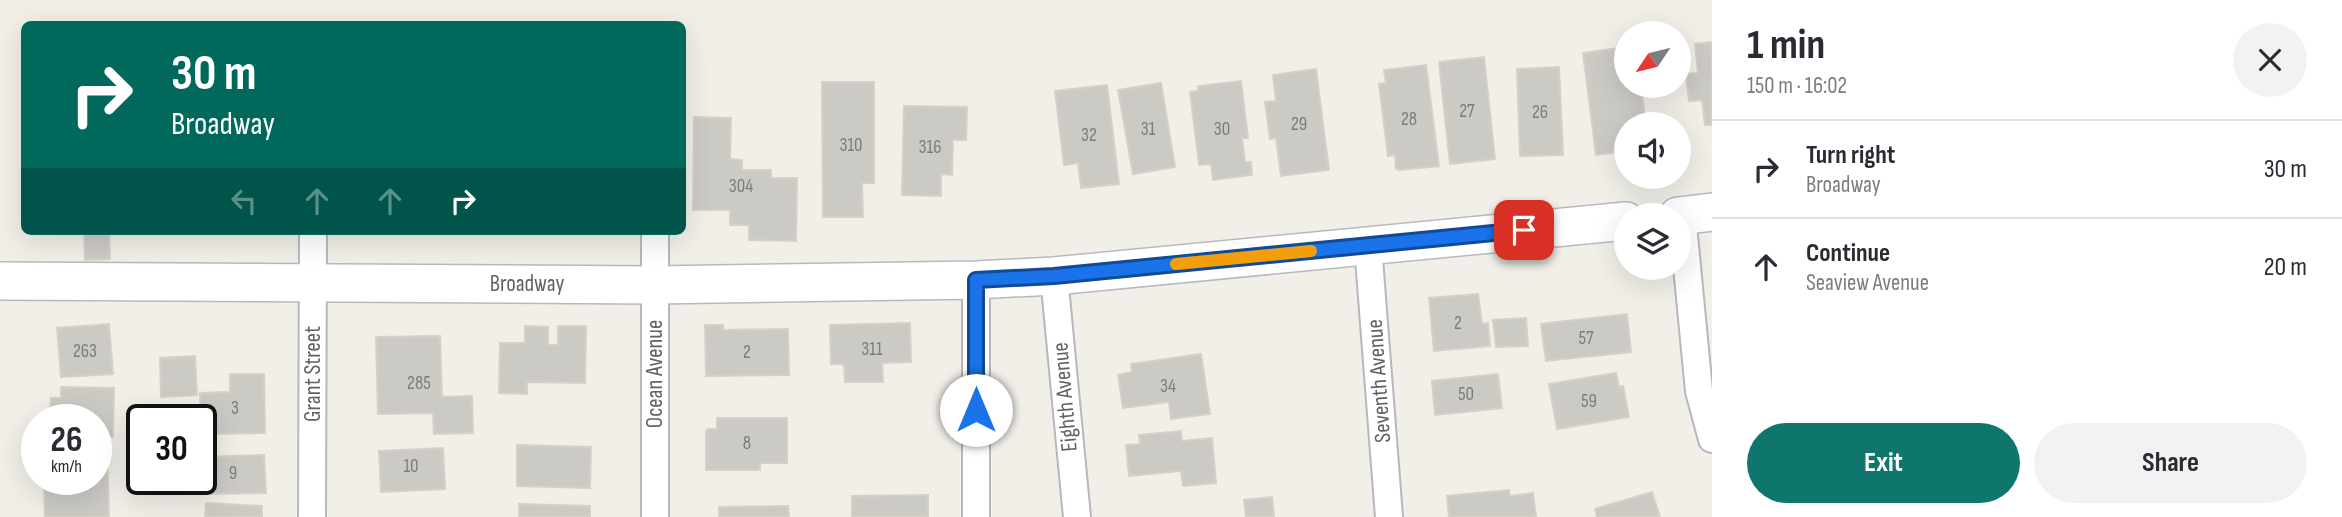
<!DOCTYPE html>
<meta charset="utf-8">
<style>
:root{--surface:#fff;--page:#f2f2f3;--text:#2b2b33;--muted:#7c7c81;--line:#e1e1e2;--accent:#0f766e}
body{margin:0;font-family:"Sofia Sans Condensed",sans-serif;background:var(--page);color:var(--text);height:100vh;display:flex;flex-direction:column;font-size:26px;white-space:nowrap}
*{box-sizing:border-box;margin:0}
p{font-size:23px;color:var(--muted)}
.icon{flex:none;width:38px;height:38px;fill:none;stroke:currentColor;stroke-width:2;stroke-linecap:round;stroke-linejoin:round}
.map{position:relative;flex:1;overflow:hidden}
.side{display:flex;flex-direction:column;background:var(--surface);width:630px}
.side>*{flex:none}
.banner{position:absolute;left:21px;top:21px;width:665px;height:214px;border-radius:10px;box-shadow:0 7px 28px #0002;background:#00695c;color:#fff;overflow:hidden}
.needle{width:46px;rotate:235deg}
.tools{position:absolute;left:1614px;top:21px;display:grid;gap:14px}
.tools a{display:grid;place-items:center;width:77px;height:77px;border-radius:50%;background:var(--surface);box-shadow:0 7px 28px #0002;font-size:35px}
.speed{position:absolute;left:21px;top:404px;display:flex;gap:14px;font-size:35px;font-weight:700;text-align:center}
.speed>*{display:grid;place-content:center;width:91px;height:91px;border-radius:50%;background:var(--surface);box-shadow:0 7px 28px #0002;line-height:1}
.speed small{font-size:18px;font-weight:400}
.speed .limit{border:4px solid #111;border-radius:10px;background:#fff;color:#111}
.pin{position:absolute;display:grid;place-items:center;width:60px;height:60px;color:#fff;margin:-30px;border-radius:14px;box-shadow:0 4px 10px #0006}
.me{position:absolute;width:77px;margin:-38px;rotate:0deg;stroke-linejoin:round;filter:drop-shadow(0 0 5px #0008)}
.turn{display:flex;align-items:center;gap:24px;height:147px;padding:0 35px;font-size:32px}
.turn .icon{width:91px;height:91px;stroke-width:2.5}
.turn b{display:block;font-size:49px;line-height:60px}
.lanes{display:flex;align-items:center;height:66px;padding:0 35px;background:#0003;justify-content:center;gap:35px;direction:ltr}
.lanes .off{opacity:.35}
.round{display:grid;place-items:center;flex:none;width:74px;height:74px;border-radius:37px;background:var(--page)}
.summary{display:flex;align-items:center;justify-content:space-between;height:119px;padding:0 35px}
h1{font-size:42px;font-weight:700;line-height:52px}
.button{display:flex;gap:14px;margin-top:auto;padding:14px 35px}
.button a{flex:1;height:80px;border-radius:42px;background:var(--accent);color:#fff;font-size:28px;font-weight:700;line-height:80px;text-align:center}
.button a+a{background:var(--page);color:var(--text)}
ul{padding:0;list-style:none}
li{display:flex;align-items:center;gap:21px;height:98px;padding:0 35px;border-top:2px solid var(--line)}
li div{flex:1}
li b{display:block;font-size:26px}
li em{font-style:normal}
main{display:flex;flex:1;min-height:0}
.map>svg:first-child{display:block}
.building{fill:#cccac5;stroke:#d6d1c6;stroke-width:2}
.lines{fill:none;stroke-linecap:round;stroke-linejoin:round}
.street-casing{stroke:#b5b8bc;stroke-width:30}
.secondary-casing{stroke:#b6babf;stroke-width:40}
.street{stroke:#fff;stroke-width:26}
.secondary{stroke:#fff;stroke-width:37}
.route-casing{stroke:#114b97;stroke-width:18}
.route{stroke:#1a73e8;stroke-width:12}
.slow{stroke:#f59e0b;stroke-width:12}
.labels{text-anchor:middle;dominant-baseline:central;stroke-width:5;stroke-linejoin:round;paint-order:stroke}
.number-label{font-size:19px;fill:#7a7d7f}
.street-label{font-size:23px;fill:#5f6368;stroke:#fff}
</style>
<main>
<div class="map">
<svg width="1712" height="517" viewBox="0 0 1712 517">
<rect width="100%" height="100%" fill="#f1efe8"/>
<!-- building -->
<path class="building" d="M1712 42V125H1705L1702 100 1689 101 1686 74 1698 73 1695 44Z
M1626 47V86H1641L1646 124H1626V151L1596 155 1583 53Z
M1484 57 1495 159 1450 164 1439 62Z
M1426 65 1439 166 1399 170 1396 169 1395 155 1388 156 1379 84 1386 83 1384 70Z
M1559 67 1563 155 1520 156 1517 69Z
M1316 69 1329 170 1281 176 1276 138 1270 139 1265 102 1276 101 1273 75Z
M1241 81 1248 138H1242L1245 162H1251L1252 175 1213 180 1211 164 1199 165 1190 92 1199 91 1198 86Z
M822 82H874V183H862L863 217H823Z
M1161 83 1175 167 1133 174 1118 90Z
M1107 85 1119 184 1081 188 1078 163 1064 165 1055 91Z
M904 106 967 107 966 140H953L952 175 941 174V196L902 195Z
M694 117 731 118 730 159 742 160V170H771V178H797L796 241 749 240V225H730V210H693Z
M84 231H109L110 259 85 260Z
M1478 294 1482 324 1488 323 1490 346 1434 351 1429 298Z
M1627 314 1631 352 1546 361 1541 324Z
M1526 318 1528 346 1496 347 1493 320Z
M910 323 911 362 882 363 883 382H845L844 364H831L830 325Z
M109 324 113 374 61 377 57 328Z
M705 325H723V330L788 329 789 375 706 376Z
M525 326 548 327V345H558V326H586L585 383 527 382V394L499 393 500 343H525Z
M440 336 442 397 472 396 473 433 434 434 433 413 378 414 376 337Z
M1201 354 1210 414 1171 419 1169 402 1123 408 1118 375 1132 372 1131 364Z
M195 356 197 395 161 397 160 358Z
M1616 373 1619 387 1623 386 1629 417 1557 429 1549 384Z
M230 374H264L265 433 201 434 200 393 230 392Z
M1498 374 1502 408 1435 415 1432 381Z
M61 387 114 388 113 437 96 436V420H50L51 398H61Z
M717 418H787V463H760V470H706V431L708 429H717Z
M1181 431 1182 441 1212 438 1216 483 1183 486 1181 471 1129 476 1126 445 1140 444 1139 435Z
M517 445 591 447 590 488 517 486Z
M443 448 445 489 381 492 379 451Z
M96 453H107L109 517H45L44 480H96Z
M264 455 266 493 199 494 201 457Z
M1509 490 1510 496 1533 493 1536 517H1449L1447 496Z
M1652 492 1660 517H1597L1595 509Z
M928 495V517H852V496Z
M1272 497 1274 517H1246L1244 500Z
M206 503 262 506V517H205Z
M519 504 590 506V517H519Z
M788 506 789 517H719V507Z"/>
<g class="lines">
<!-- street casing -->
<g class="street-casing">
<path id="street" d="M1682 215 1699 391 1712 439
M1368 246 1389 517
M1054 276 1077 517
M976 280V517
M312 517 313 231
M655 517V231"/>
</g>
<!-- secondary casing -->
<g class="secondary-casing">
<path id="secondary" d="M1678 216 1712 212
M0 281 655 285 976 280 1054 276 1626 221"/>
</g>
<!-- street -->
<use href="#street" class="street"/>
<!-- secondary -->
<use href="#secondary" class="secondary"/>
</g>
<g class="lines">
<!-- route casing -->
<g class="route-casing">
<path id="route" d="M976 410V280L1054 276 1524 230"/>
</g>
<!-- route -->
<use href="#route" class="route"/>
<!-- slow -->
<path class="slow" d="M1176 264 1311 251"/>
</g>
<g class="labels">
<!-- number labels -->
<g class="number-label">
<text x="1467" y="111">27</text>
<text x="1540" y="112">26</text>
<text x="1409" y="119">28</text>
<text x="1299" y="124">29</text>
<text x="1148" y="129">31</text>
<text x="1222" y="129">30</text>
<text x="1089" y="135">32</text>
<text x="851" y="145">310</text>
<text x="930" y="147">316</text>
<text x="741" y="186">304</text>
<text x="1458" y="323">2</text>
<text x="1586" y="338">57</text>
<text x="872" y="349">311</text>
<text x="85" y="351">263</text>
<text x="747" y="352">2</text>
<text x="419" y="383">285</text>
<text x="1168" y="386">34</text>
<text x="1466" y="394">50</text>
<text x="1589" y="401">59</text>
<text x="235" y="408">3</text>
<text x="747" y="443">8</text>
<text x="411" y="466">10</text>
<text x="233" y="473">9</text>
</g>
<!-- street labels -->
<g class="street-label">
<text x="527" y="284">Broadway</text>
<text transform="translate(313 374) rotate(-90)">Grant Street</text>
<text transform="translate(655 374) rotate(-90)">Ocean Avenue</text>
<text transform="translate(1379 381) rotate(-94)">Seventh Avenue</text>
<text transform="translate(1065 397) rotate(-95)">Eighth Avenue</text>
</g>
</g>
</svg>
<div class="tools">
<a><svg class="needle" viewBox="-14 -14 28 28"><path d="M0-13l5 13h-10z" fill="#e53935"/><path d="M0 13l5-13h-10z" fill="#7c7c81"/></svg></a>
<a><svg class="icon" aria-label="sound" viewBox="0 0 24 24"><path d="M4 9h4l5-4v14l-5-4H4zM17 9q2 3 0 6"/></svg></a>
<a><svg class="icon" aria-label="layers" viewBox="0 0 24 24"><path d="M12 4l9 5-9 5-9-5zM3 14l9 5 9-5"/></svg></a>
</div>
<div class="speed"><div>26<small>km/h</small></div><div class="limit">30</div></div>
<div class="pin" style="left:1524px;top:230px;background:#d93025"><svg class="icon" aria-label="arrive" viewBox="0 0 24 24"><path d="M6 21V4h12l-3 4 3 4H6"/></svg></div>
<svg class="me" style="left:976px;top:410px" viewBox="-20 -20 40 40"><circle r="19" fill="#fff"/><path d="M0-13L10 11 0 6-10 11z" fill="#1a73e8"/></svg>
<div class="banner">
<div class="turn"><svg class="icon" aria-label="right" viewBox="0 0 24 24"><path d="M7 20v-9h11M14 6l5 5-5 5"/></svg><div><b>30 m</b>Broadway</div></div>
<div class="lanes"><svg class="icon off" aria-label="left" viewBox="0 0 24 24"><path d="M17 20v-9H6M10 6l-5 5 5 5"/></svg><svg class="icon off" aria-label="ahead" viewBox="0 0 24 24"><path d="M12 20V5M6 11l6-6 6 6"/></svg><svg class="icon off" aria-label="ahead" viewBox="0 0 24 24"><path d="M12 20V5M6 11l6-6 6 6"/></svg><svg class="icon" aria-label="right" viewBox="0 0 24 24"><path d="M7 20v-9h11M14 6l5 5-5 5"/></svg></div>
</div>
</div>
<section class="side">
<div class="summary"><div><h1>1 min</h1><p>150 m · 16:02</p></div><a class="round"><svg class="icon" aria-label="close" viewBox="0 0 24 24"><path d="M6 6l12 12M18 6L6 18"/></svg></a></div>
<ul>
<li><svg class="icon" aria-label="right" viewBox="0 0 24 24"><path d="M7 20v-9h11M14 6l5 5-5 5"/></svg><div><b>Turn right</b><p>Broadway</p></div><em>30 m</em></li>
<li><svg class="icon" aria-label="ahead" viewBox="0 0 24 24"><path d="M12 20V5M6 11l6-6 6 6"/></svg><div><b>Continue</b><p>Seaview Avenue</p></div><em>20 m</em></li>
</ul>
<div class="button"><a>Exit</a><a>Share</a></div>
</section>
</main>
